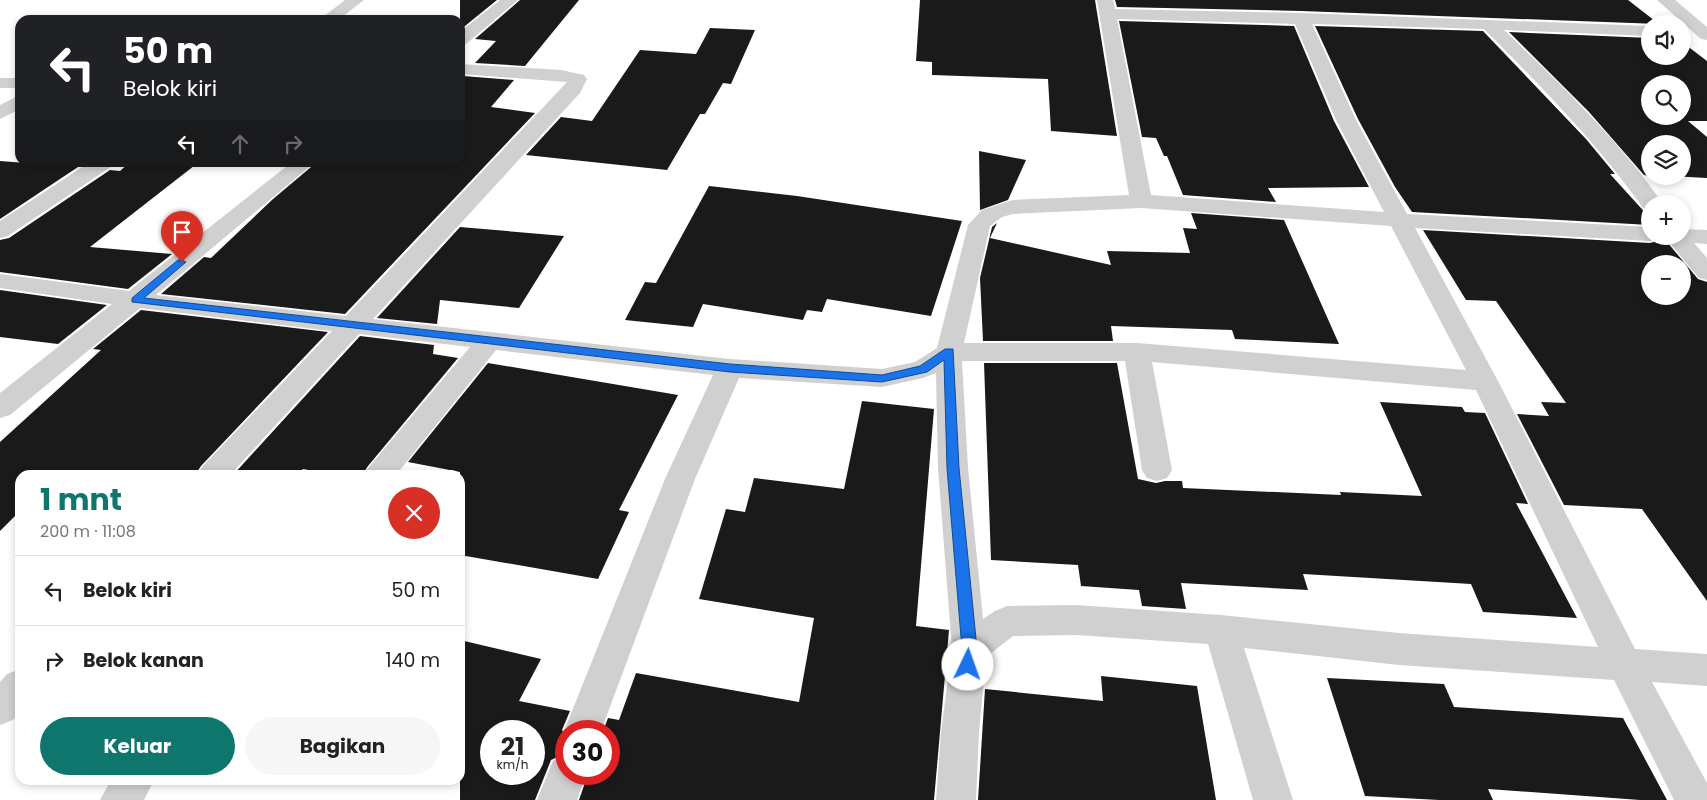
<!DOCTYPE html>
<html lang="id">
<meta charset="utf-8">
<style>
:root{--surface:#fff;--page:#f6f6f6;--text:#222;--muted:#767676;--line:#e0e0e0;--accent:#0f766e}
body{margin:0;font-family:Poppins,sans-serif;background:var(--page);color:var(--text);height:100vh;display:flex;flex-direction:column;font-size:19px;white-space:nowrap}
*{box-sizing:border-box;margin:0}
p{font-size:16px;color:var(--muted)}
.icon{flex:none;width:28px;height:28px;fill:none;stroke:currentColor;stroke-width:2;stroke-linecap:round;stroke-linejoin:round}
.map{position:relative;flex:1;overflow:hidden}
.side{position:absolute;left:15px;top:470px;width:450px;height:315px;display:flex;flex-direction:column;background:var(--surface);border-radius:15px;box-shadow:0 2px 8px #0003}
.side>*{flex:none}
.top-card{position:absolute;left:15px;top:15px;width:450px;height:152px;border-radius:15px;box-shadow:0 2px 8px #0003;background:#202124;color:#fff;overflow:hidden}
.buttons{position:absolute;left:1641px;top:15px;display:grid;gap:10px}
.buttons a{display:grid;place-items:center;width:50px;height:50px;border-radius:50%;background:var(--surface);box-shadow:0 2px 8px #0003;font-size:25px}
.speed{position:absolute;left:480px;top:720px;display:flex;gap:10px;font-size:25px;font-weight:700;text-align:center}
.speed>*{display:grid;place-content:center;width:65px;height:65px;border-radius:50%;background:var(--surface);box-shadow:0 2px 8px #0003;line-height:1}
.speed small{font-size:12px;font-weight:400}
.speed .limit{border:8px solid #d22;background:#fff;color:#111}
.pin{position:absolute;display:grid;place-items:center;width:42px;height:42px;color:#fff;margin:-51px -21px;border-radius:50% 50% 50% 0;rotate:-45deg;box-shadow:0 0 5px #0007}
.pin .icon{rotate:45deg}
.me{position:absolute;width:55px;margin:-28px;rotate:3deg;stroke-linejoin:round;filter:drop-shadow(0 0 4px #0008)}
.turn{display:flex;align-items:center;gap:18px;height:105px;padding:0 25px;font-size:22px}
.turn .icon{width:65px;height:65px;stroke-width:2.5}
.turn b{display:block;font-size:35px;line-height:42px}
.lanes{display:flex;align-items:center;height:48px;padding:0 25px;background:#0003;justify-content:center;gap:25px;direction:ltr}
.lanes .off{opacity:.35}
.round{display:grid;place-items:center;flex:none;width:52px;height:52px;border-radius:26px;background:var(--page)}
.headline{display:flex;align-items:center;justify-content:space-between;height:85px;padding:0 25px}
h1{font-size:30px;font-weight:700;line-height:38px;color:var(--accent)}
.button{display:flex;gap:10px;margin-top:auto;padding:10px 25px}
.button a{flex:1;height:58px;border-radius:30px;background:var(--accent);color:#fff;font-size:20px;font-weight:700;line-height:58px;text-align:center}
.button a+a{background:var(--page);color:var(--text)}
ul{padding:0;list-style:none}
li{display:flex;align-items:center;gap:15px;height:70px;padding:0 25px;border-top:1px solid var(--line)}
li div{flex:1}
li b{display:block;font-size:19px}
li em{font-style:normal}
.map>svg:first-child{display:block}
.building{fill:#1a1a1a;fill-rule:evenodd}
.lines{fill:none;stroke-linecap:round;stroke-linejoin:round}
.minor{fill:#d0d0d0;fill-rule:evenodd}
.route{fill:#1a73e8;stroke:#114b97}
</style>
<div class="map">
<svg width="1707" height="800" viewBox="0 0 1707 800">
<rect width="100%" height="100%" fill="#fff"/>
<!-- building -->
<path class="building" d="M460 0H497L460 30Z
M520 0H579L525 66 475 63 496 41 475 39Z
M920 0H1095L1117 136 1051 131 1048 79 932 75V62L916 61Z
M1115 0H1628L1659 24 1301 11 1117 7Z
M1119 21 1294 26 1334 121 1369 187 1268 188 1276 202 1183 195 1167 156H1164L1156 138 1142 137Z
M1315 26 1483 31 1586 139 1615 174H1610L1650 218V225L1412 212 1395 187 1358 119Z
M710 28 755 30 731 84 723 83 705 114H700L667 170 526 155 561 117 592 121 640 50 696 54Z
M1509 32 1650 38V56H1682V42L1707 61V121H1688L1707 137V178L1670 176H1682V144H1650V176L1644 175 1589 112ZM1650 84H1682V116H1650Z
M463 76 514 80 491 107 535 113 345 314 161 294 204 257 211 258 273 199 317 162H460V79Z
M979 151 1026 160 1008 200 980 210Z
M0 161 78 167 0 219Z
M130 162H199L90 247 172 254 128 289 0 272V240L9 238 110 170 120 171Z
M709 186 797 196 962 221 931 316 827 299 822 312 807 310 803 320 703 304 693 327 625 320 645 282 656 283Z
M1191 213 1284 220 1339 344 1235 339 1232 330 1111 326 1113 341H983L980 278 992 227 997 223 990 238 1111 265 1107 251 1190 253 1183 228 1197 229Z
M460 227 564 236 519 308 440 300 437 324 377 318Z
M1423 230 1650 243 1658 241 1662 236 1698 279 1707 282V601L1642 509 1564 505 1517 414 1549 416 1541 402 1566 403 1496 301 1466 300ZM1650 264H1682V296H1650Z
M0 290 107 305 58 344 0 337Z
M141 310 328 332 201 466 195 475H20V511L0 531V442L101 350 93 349Z
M360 336 434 345 433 354 458 358 368 466 362 475H335L303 469 297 475H233Z
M488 363 678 395 619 510 629 512 598 579 460 555V472L408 462Z
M984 363H1117L1138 479 1156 483 1165 481H1182L1183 488 1341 495 1340 492 1422 496 1380 402 1462 407 1465 412 1485 413 1528 504 1516 503 1577 618 1483 612 1471 584 1303 574 1308 590 1181 583 1186 609 1142 606 1139 590 1081 586 1078 565 991 560Z
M862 401 934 409 916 626 949 630 934 800H579L588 774H609V731H603L608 718 619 720 636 673 799 702 814 618 699 599 726 509 745 512 754 478 844 489Z
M460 640 541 659 519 701 570 711 562 730 566 737V753L551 760 535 800H460ZM491 731H534V774H491Z
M1101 676 1197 686 1216 800H978L985 689 1103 701Z
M1327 678 1444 684 1454 707 1623 718 1667 800H1640L1488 789 1493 800H1439L1365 796Z"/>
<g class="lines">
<!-- minor -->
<path class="minor" d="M345 0H364L338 20H319Z
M500 0H518L466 44 460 45V32Z
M1097 0H1113L1115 9 1301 13 1650 26V36L1504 30C1560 84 1618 139 1663 204H1650V210L1644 209C1597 143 1541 86 1484 29L1312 24 1356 120 1407 214 1650 227V236H1660L1658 239 1650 241 1415 228 1498 381 1635 649 1707 654V686L1652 682 1707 783V800H1674L1614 680 1399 665 1244 648 1293 800H1253L1208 644 1076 635 1013 636 986 657 979 732 976 800H936L941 732 952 649 938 468 936 373 923 378 882 387 739 378 695 479 601 731H566V735L564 731 665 479 713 375 496 350 396 475H364L369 467 470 347 359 334 230 475H197L202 467 332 331 140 308 10 415 0 418V393L112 304 0 288V274L129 291 292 162H315L156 295 346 316 567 82 460 74V64L561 70 584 75 587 79 580 93 373 319 730 359 882 369 915 362 937 348 968 225 982 210 1013 200 1129 195ZM1117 19 1295 24 1336 120 1384 212 1151 195ZM1141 208 1391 226 1466 370 1137 343H964L990 226 1002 217 1013 214ZM962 361H1125L1142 470 1147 478 1157 481 1167 478 1172 470 1152 362 1476 390 1598 647 1399 633 1221 615 1076 605 1007 606 995 611 983 619 968 468Z
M1657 0H1675L1707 27V40L1701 39Z
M0 78H20V88H0Z
M20 95V109L0 119V105Z
M90 162H115L112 166 8 236 0 238V221Z
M1682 229 1707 230V244L1694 243 1707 258V280L1699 278 1664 236H1682Z
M20 669V712L13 720 0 725V682L7 674Z
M566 755V774H586L577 800H537L553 761Z
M111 780H154L144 800H100Z"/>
</g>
<!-- route -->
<path class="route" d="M178 260H182L186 262 144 298 730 364 882 375 920 366 945 349H953L959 468 977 649 973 670 968 672 962 670 960 665 962 649 947 468 944 360 927 372 882 382 730 372 132 302V298Z"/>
</svg>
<div class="buttons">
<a><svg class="icon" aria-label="sound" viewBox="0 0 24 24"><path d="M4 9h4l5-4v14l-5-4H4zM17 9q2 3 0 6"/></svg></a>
<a><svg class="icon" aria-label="search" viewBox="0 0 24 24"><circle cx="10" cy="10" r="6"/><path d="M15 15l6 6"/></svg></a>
<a><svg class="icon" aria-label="layers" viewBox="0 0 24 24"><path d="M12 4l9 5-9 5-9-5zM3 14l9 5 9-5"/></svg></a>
<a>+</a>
<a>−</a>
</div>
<div class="speed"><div>21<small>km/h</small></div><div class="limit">30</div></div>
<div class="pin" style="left:182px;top:262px;background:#d93025"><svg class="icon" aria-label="arrive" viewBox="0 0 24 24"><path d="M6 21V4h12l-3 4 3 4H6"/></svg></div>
<svg class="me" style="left:968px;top:665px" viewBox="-20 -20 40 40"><circle r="19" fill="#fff"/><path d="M0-13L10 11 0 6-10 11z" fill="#1a73e8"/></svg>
<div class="top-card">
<div class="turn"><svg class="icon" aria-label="left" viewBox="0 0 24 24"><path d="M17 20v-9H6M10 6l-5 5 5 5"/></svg><div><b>50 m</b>Belok kiri</div></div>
<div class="lanes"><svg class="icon" aria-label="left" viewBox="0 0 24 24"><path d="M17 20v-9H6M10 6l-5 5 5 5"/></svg><svg class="icon off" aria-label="ahead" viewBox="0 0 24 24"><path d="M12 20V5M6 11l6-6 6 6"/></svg><svg class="icon off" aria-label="right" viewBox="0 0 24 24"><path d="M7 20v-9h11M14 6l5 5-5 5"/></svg></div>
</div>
<section class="side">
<div class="headline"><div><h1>1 mnt</h1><p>200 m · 11:08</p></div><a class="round" style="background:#d93025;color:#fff"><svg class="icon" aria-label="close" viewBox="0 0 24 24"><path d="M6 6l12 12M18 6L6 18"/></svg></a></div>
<ul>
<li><svg class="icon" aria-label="left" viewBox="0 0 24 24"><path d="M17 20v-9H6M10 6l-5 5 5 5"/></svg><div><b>Belok kiri</b></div><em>50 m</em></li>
<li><svg class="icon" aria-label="right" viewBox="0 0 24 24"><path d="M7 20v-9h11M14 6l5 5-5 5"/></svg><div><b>Belok kanan</b></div><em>140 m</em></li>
</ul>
<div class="button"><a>Keluar</a><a>Bagikan</a></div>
</section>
</div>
